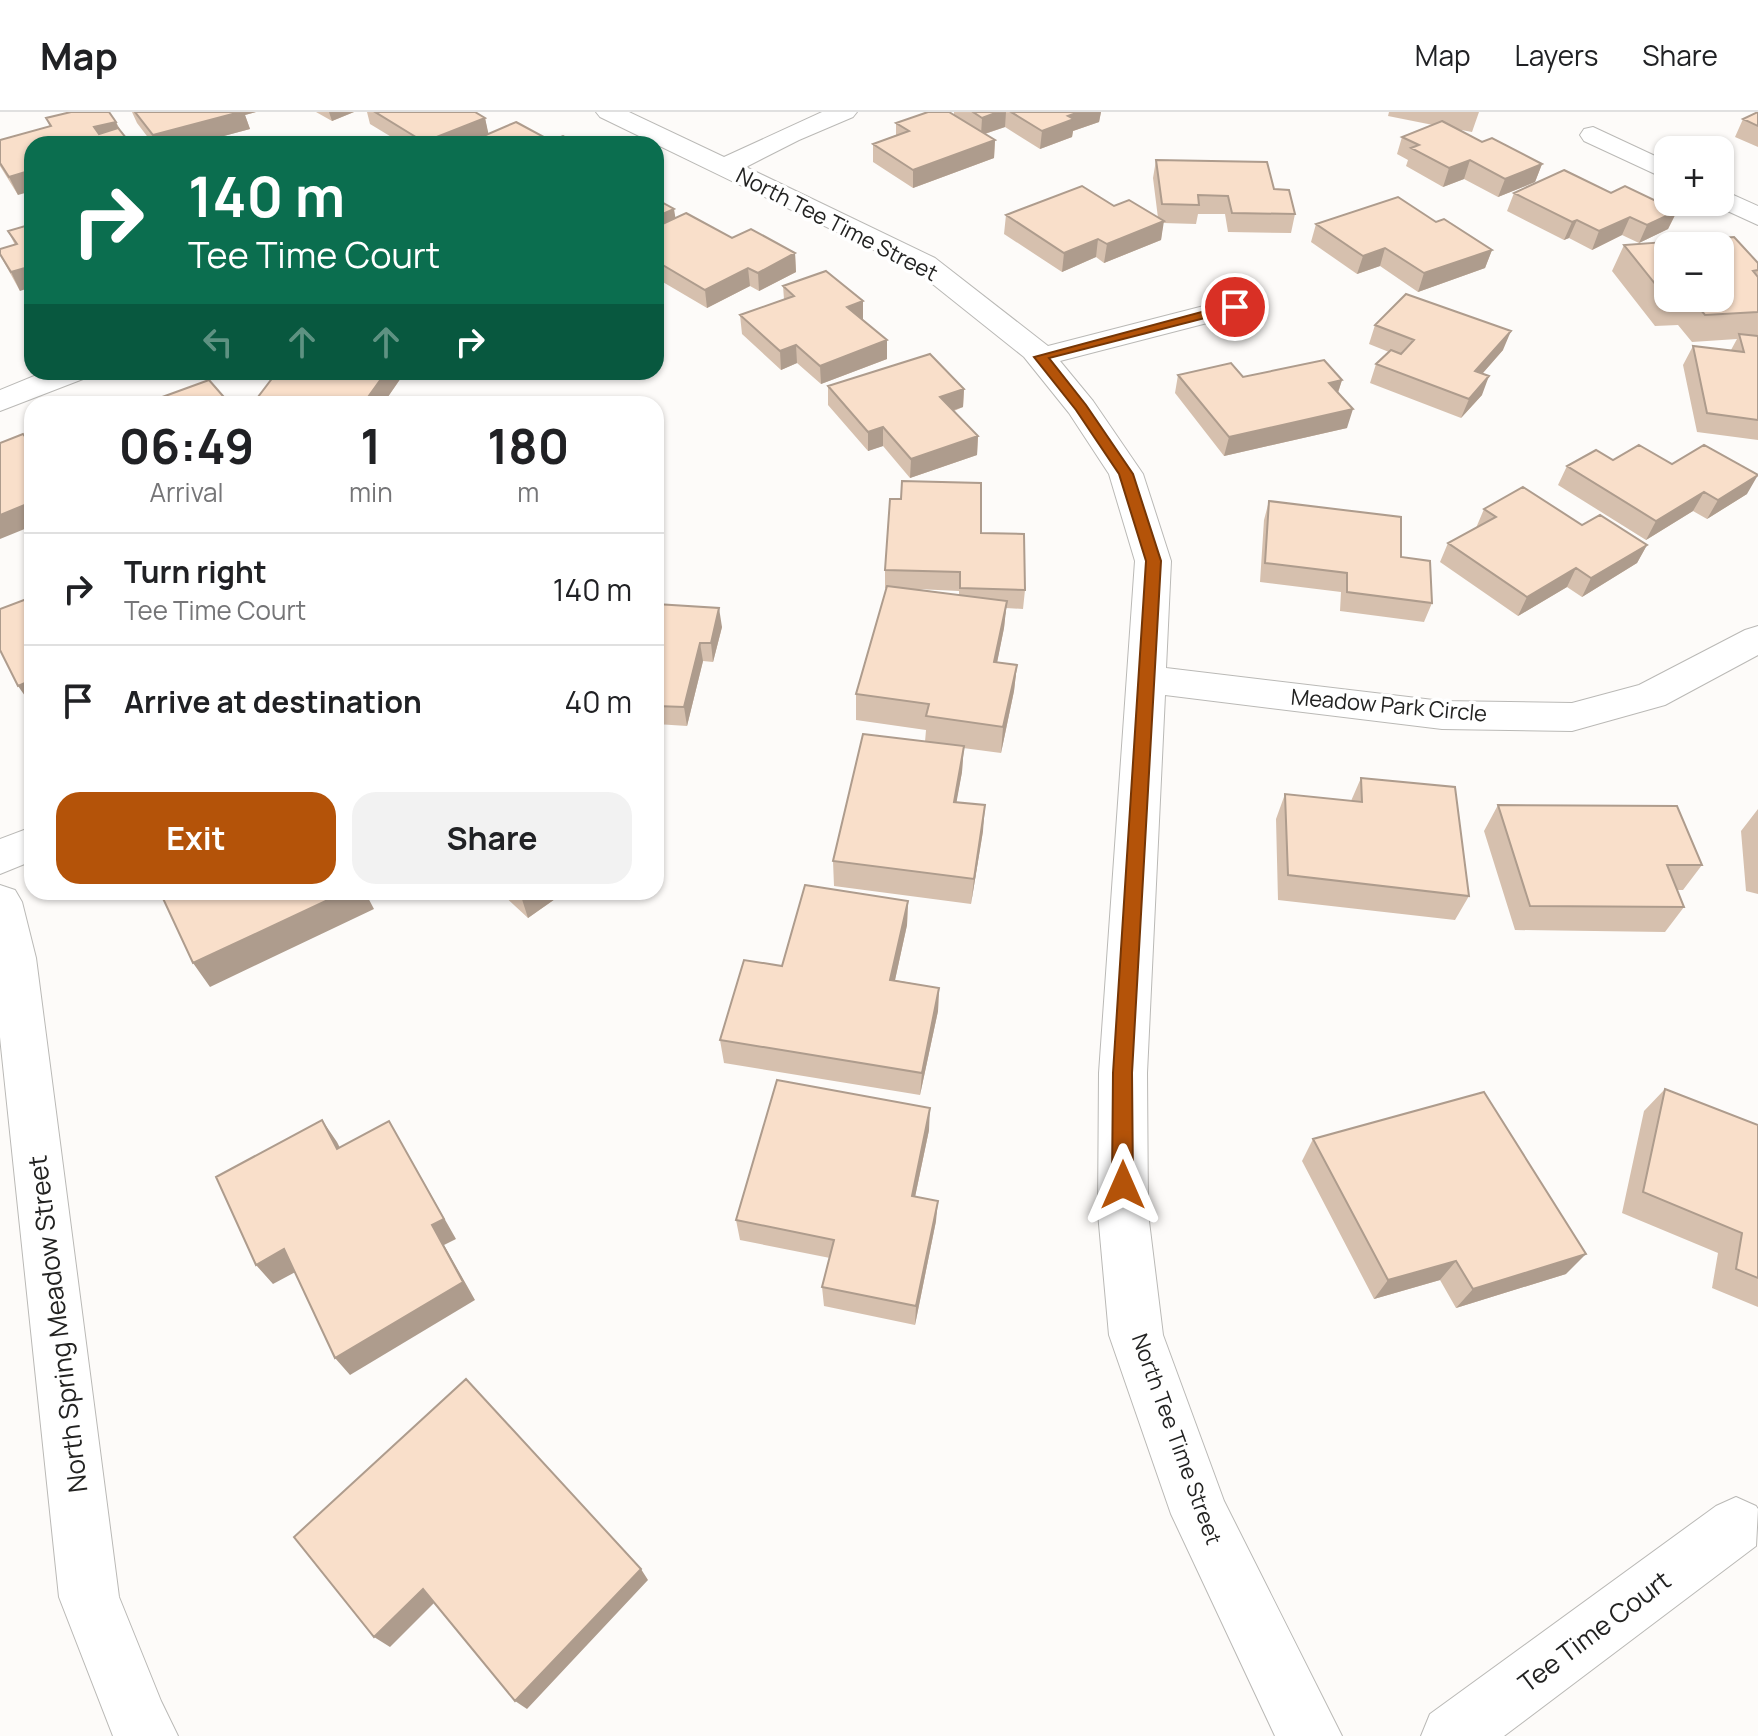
<!DOCTYPE html>
<meta charset="utf-8">
<style>
:root{--surface:#fff;--page:#f2f2f2;--text:#202124;--muted:#757577;--line:#e0e0e0;--accent:#b45309}
body{margin:0;font-family:Manrope,sans-serif;background:var(--page);color:var(--text);height:100vh;display:flex;flex-direction:column;font-size:30px;white-space:nowrap}
*{box-sizing:border-box;margin:0}
p{font-size:26px;color:var(--muted)}
.icon{flex:none;width:44px;height:44px;fill:none;stroke:currentColor;stroke-width:2;stroke-linecap:round;stroke-linejoin:round}
.map{position:relative;flex:1;overflow:hidden}
.drawer{position:absolute;left:24px;top:284px;width:640px;height:504px;display:flex;flex-direction:column;background:var(--surface);border-radius:24px;box-shadow:0 2px 6px #0004}
.drawer>*{flex:none}
.hud{position:absolute;left:24px;top:24px;width:640px;height:244px;border-radius:24px;box-shadow:0 2px 6px #0004;background:#0b6e4f;color:#fff;overflow:hidden}
.tools{position:absolute;left:1654px;top:24px;display:grid;gap:16px}
.tools a{display:grid;place-items:center;width:80px;height:80px;border-radius:16px;background:var(--surface);box-shadow:0 2px 6px #0004;font-size:40px}
.pin{position:absolute;display:grid;place-items:center;width:68px;height:68px;color:#fff;margin:-34px;border:4px solid #fff;border-radius:50%;box-shadow:0 2px 8px #0007}
.me{position:absolute;width:88px;margin:-44px;rotate:0deg;stroke-linejoin:round;filter:drop-shadow(0 0 6px #0008)}
.turn{display:flex;align-items:center;gap:28px;height:168px;padding:0 32px;font-size:36px}
.turn .icon{width:104px;height:104px;stroke-width:2.5}
.turn b{display:block;font-size:56px;line-height:68px}
.lanes{display:flex;align-items:center;height:76px;padding:0 32px;background:#0003;justify-content:center;gap:40px;direction:ltr}
.lanes .off{opacity:.35}
.eta{display:flex;justify-content:space-evenly;align-items:center;height:136px;text-align:center}
.eta b{font-size:48px;font-weight:700;line-height:56px}
.button{display:flex;gap:16px;margin-top:auto;padding:16px 32px}
.button a{flex:1;height:92px;border-radius:24px;background:var(--accent);color:#fff;font-size:32px;font-weight:700;line-height:92px;text-align:center}
.button a+a{background:var(--page);color:var(--text)}
ul{padding:0;list-style:none}
li{display:flex;align-items:center;gap:24px;height:112px;padding:0 32px;border-top:2px solid var(--line)}
li div{flex:1}
li b{display:block;font-size:30px}
li em{font-style:normal}
header{display:flex;align-items:center;gap:48px;box-sizing:border-box;height:112px;padding:0 40px;background:var(--surface);border-bottom:2px solid var(--line)}
header strong{font-size:38px}
nav{display:flex;gap:44px;margin-inline-start:auto;font-size:28px}
.map>svg:first-child{display:block}
.lines{fill:none;stroke-linecap:round;stroke-linejoin:round}
.street-casing{stroke:#bab9b6;stroke-width:2}
.street{fill:#fff;fill-rule:evenodd}
.wall{fill:#d6c0ae;fill-rule:evenodd}
.shaded-wall{fill:#ae9c8d}
.building{fill:#f9dfca;stroke:#ae9c8d;stroke-width:2;fill-rule:evenodd}
.route{fill:#b45309;stroke:#753606;stroke-width:2}
.labels{text-anchor:middle;dominant-baseline:central;stroke-width:7;stroke-linejoin:round;paint-order:stroke}
.street-label{font-size:22px;fill:#232322;stroke:#fff}
.near-street-label{font-size:26px;fill:#232322;stroke:#fff}
</style>
<header>
<strong>Map</strong>
<nav><a>Map</a><a>Layers</a><a>Share</a></nav>
</header>
<div class="map">
<svg width="1758" height="1624" viewBox="0 0 1758 1624">
<rect width="100%" height="100%" fill="#fdfbf9"/>
<g class="lines">
<!-- street casing -->
<g class="street-casing">
<path id="street" d="M596 0H629L724 45 822 0H857L853 5 799 28 746 55 935 146 1048 234 1235 186 1246 189 1250 195 1246 201 1060 249 1093 289 1143 362 1171 449 1166 556 1442 589 1572 591 1639 573 1745 518 1758 514V543L1665 593 1572 619 1442 617 1165 583 1147 961 1148 1101 1163 1223 1224 1389 1342 1624H1275L1171 1402 1109 1223 1098 1101 1099 961 1135 449 1109 362 1069 301 1024 245 915 158 600 5Z
M1593 15 1668 50V68L1584 29 1580 23 1584 17Z
M1720 77 1758 94V113L1710 91 1720 90Z
M44 260H88L83 267 0 299V278Z
M32 715V749L0 762V727Z
M0 773 15 778 22 790 36 846 119 1485 161 1589 178 1624H113L59 1485 0 925Z
M1736 1385 1756 1394 1758 1397 1756 1434 1504 1624H1421L1430 1602 1716 1394Z"/>
</g>
<!-- street -->
<use href="#street" class="street"/>
</g>
<!-- wall -->
<path class="wall" d="M132 0H256L245 3 250 17 194 32H153L137 11Z
M316 0H354L332 9Z
M367 0H475L485 6 488 22 578 32H403L370 12Z
M954 0H1101L1099 10 1073 19 1072 25 1040 37 1005 15 985 22 995 28 994 46 913 76 873 50V32L896 23V11L954 3Z
M1389 0H1479L1472 20 1456 17 1482 30 1542 52 1535 70 1498 85 1464 67 1443 75 1406 54 1408 48 1397 42 1402 25 1433 13 1388 4Z
M1758 0V35L1735 25 1743 7Z
M46 6 116 10 128 32H32L18 83 0 54V28L50 15Z
M1156 48 1274 77 1295 102 1291 121 1228 120 1225 102H1198L1196 112 1163 111 1161 128 1104 151 1096 145 1062 160 1004 122 1006 103 1114 94 1158 106 1153 66Z
M1514 81H1611L1677 99 1668 117 1639 131 1622 123 1592 138 1569 126 1564 128 1507 99Z
M656 87 675 106 732 126 795 141 796 160 759 179 750 174 707 196 656 166Z
M1436 110 1492 138 1485 156 1418 180 1380 154 1357 162 1311 130 1316 112Z
M32 112 20 179 0 143 15 133 8 119Z
M1624 133 1758 151V328L1697 320 1683 253 1693 234 1731 238 1737 227 1692 230 1678 213 1655 214 1612 159Z
M783 174 863 208 887 247 821 272 797 251 781 258 742 222 740 203 784 187Z
M1375 213 1503 238 1482 262V283L1461 306 1370 271 1376 252 1389 240 1369 232Z
M277 260H405L383 292H261L258 285Z
M1178 263 1342 268 1338 281 1347 316 1224 344 1175 281Z
M828 274 964 277 963 295 954 299 978 324 977 343 910 366 883 334 868 339 828 293Z
M1613 348 1672 352 1747 382 1707 407 1693 399 1646 428 1558 373 1567 354Z
M1269 389 1401 445 1432 491 1424 510 1340 499 1341 480 1260 470 1264 408Z
M1484 397 1582 413 1647 433 1637 451 1582 485 1567 475 1518 504 1440 450 1448 431 1476 416Z
M981 421 1025 478 1023 497 1006 496 1004 516 997 550 1017 553 1014 579 1001 641 963 636 962 660 956 690 983 719 971 792 834 774 833 749 925 630 926 618 856 608V582L886 477 885 476V458ZM917 477 959 479V483Z
M656 492 722 515 713 550 703 549 687 614 656 612Z
M1361 666 1469 784 1455 808 1278 788 1276 707 1285 682 1351 689Z
M1498 693 1702 753 1683 778H1677L1684 795 1665 820 1515 818 1484 719Z
M1758 697V782L1746 779 1741 719Z
M500 780H565L528 806Z
M908 789 907 813 895 868 939 876 938 899 920 983 724 951 720 928 782 854Z
M1665 977 1758 1013V1195L1712 1176 1718 1141 1622 1101 1644 999Z
M929 1018 915 1085 936 1109 915 1213 824 1194 822 1175 830 1146 740 1128 736 1108Z
M1313 1027 1566 1162 1456 1196 1440 1168 1374 1187 1302 1049Z"/>
<!-- shaded-wall -->
<path class="shaded-wall" d="M238 0H256L245 3 250 17 194 32H156L153 23Z
M329 0H354L332 9Z
M998 0H1006L1005 15 981 23 982 6Z
M1079 0H1101L1099 10 1073 19 1072 25 1040 37 1042 19 1068 4Z
M485 6 489 24 468 32H424V30Z
M116 10 123 27 126 26 128 32H107L94 15Z
M995 28 994 46 913 76V58Z
M1470 48 1464 67 1443 75 1449 56Z
M1542 52 1535 70 1498 85 1505 67Z
M32 58V79L18 83 9 65Z
M674 97 677 115 656 125V105Z
M1677 99 1668 117 1639 131 1647 113Z
M1630 105 1622 123 1592 138 1599 119Z
M1577 108 1569 126 1564 128 1572 110Z
M1164 109 1161 128 1104 151 1107 132Z
M1098 127 1096 145 1062 160 1064 141Z
M1385 136 1380 154 1357 162 1363 144Z
M1492 138 1485 156 1418 180 1424 161Z
M795 141 796 160 759 179 758 161Z
M32 154V175L20 179 11 160Z
M748 156 750 174 707 196 705 178Z
M863 189V208L847 195Z
M1511 219 1503 238 1468 278 1475 259Z
M887 228V247L821 272 820 254Z
M796 233 797 251 781 258 780 239Z
M386 260H405L383 292H363Z
M1489 264 1482 283 1461 306 1469 287Z
M1342 268 1336 286 1329 271Z
M964 277 963 295 939 303 940 285Z
M1353 297 1347 316 1224 344 1229 325Z
M883 315V334L868 339V320Z
M978 324 977 343 910 366 911 347Z
M1758 363 1747 382 1707 407 1718 388Z
M658 379 662 406 656 413V381Z
M1704 380 1693 399 1646 428 1656 409Z
M32 390V414L0 427V403Z
M1647 433 1637 451 1582 485 1591 466Z
M1576 456 1567 475 1518 504 1527 485Z
M1007 489 1004 516 992 576 994 550Z
M719 496 722 515 713 550 711 531Z
M700 531 703 549 687 614 684 595Z
M1017 553 1014 579 1001 641 1003 615Z
M32 568V594L18 574Z
M964 634 962 660 952 715 954 690Z
M985 693 983 719 971 792 974 767Z
M345 780H365L374 797 210 875 193 851Z
M521 780H565L528 806 520 781Z
M908 789 907 813 890 891V868Z
M939 876 938 899 920 983 922 961Z
M930 996 929 1018 911 1104 912 1084Z
M322 1008 337 1030 352 1059 337 1037Z
M389 1009 456 1127 444 1133 475 1188 350 1263 335 1246 432 1113Z
M938 1089 936 1109 915 1213 916 1194Z
M284 1137 301 1157 273 1172 256 1153Z
M1586 1142 1566 1162 1456 1196 1473 1177Z
M1456 1149 1440 1168 1374 1187 1388 1168Z
M641 1457 648 1468 527 1597 515 1589Z
M423 1477 437 1488 390 1535 374 1525Z"/>
<!-- building -->
<path class="building" d="M71 0H109L116 10 94 15 99 22 118 16 126 26 111 30 113 32H32V58L9 65 0 51V28L51 14 46 6Z
M135 0H240L153 23Z
M375 0H475L485 6 424 30Z
M928 0H949L995 28 913 58 873 32 909 19 896 11Z
M973 0H998L982 6Z
M1011 0H1079L1068 4 1074 7 1042 19Z
M1758 0V14L1743 7Z
M1442 9 1482 30 1492 26 1542 52 1505 67 1470 48 1449 56 1411 36 1419 33 1402 25Z
M516 10 551 29 563 24 578 32H465Z
M1156 48 1267 50 1274 77 1289 78 1295 102 1232 101 1228 84 1198 83 1199 93 1162 92Z
M1564 58 1611 81 1625 74 1677 99 1647 113 1630 105 1599 119 1577 108 1572 110 1514 81Z
M1082 74 1114 94 1129 88 1164 109 1107 132 1098 127 1064 141 1006 103Z
M1398 85 1436 110 1444 107 1492 138 1424 161 1385 136 1363 144 1316 112Z
M656 87 674 97 656 105Z
M686 101 732 126 751 117 795 141 758 161 748 156 705 178 656 149V115Z
M32 112V154L11 160 0 142V137L17 132 8 119Z
M1734 125 1758 151V158L1753 159 1758 165V200L1705 203 1691 186 1668 188 1624 133ZM1668 134H1720V186H1668Z
M826 159 863 189 847 195 887 228 820 254 796 233 780 239 740 203 794 184 783 174Z
M1406 182 1511 219 1475 259 1489 264 1469 287 1376 252 1391 238 1401 242 1414 228 1375 213Z
M1739 222 1758 224V308L1707 301 1693 234 1744 240Z
M930 242 964 277 940 285 978 324 911 347 883 315 868 320 828 274Z
M1324 248 1342 268 1329 271 1353 297 1229 325 1178 263 1231 251 1243 265Z
M277 260H386L363 292H313L258 285Z
M209 268 230 292H143Z
M23 322 32 334V390L0 403V331Z
M1639 333 1672 352 1704 333 1758 363 1718 388 1704 380 1656 409 1567 354 1596 338 1613 348Z
M902 369 981 371V421L1024 422 1025 478 960 476V460L885 458 890 387H901Z
M1523 375 1582 413 1600 403 1647 433 1591 466 1576 456 1527 485 1448 431 1496 405 1484 397Z
M1269 389 1401 405V445L1430 449 1432 491 1347 480V461L1265 451Z
M887 474 1007 489 994 550 1017 553 1003 615 926 604 929 592 856 582Z
M32 485V568L18 574 0 538V497Z
M656 492 719 496 711 531H700L684 595 656 594Z
M863 622 964 634 954 690 985 693 974 767 833 749Z
M1361 666 1455 675 1469 784 1288 763 1285 682 1362 690Z
M1498 693 1677 694 1702 753H1667L1684 795 1530 794Z
M805 773 908 789 890 868 939 876 922 961 720 928 744 848 782 854Z
M160 780H345L193 851Z
M777 968 930 996 912 1084 938 1089 916 1194 822 1175 834 1128 736 1108Z
M1665 977 1758 1013V1166L1736 1157 1742 1121 1643 1080Z
M1484 980 1586 1142 1473 1177 1456 1149 1388 1168 1313 1027Z
M322 1008 337 1037 389 1009 444 1107 432 1113 463 1170 335 1246 284 1137 256 1153 216 1065Z
M466 1267 641 1457 515 1589 423 1477 374 1525 294 1425Z"/>
<!-- route -->
<path class="route" d="M1235 191 1240 192V197L1049 246 1086 293 1133 362 1161 449 1132 961 1133 1073 1130 1080 1123 1082 1115 1080 1112 1073 1113 961 1146 449 1119 362 1076 298 1034 245Z"/>
<g class="labels">
<!-- street labels -->
<g class="street-label">
<text transform="translate(837 112) rotate(27)">North Tee Time Street</text>
<text transform="translate(1389 593) rotate(5)">Meadow Park Circle</text>
<text transform="translate(1177 1327) rotate(70)">North Tee Time Street</text>
</g>
<!-- near-street labels -->
<g class="near-street-label">
<text transform="translate(57 1212) rotate(-97)">North Spring Meadow Street</text>
<text transform="translate(1594 1519) rotate(-37)">Tee Time Court</text>
</g>
</g>
</svg>
<div class="tools">
<a>+</a>
<a>−</a>
</div>
<div class="pin" style="left:1235px;top:195px;background:#d93025"><svg class="icon" aria-label="arrive" viewBox="0 0 24 24"><path d="M6 21V4h12l-3 4 3 4H6"/></svg></div>
<svg class="me" style="left:1123px;top:1073px" viewBox="-20 -20 40 40"><path d="M0-17L14 15 0 8-14 15z" fill="#b45309" stroke="#fff" stroke-width="4"/></svg>
<div class="hud">
<div class="turn"><svg class="icon" aria-label="right" viewBox="0 0 24 24"><path d="M7 20v-9h11M14 6l5 5-5 5"/></svg><div><b>140 m</b>Tee Time Court</div></div>
<div class="lanes"><svg class="icon off" aria-label="left" viewBox="0 0 24 24"><path d="M17 20v-9H6M10 6l-5 5 5 5"/></svg><svg class="icon off" aria-label="ahead" viewBox="0 0 24 24"><path d="M12 20V5M6 11l6-6 6 6"/></svg><svg class="icon off" aria-label="ahead" viewBox="0 0 24 24"><path d="M12 20V5M6 11l6-6 6 6"/></svg><svg class="icon" aria-label="right" viewBox="0 0 24 24"><path d="M7 20v-9h11M14 6l5 5-5 5"/></svg></div>
</div>
<section class="drawer">
<div class="eta">
<div><b>06:49</b><p>Arrival</p></div>
<div><b>1</b><p>min</p></div>
<div><b>180</b><p>m</p></div>
</div>
<ul>
<li><svg class="icon" aria-label="right" viewBox="0 0 24 24"><path d="M7 20v-9h11M14 6l5 5-5 5"/></svg><div><b>Turn right</b><p>Tee Time Court</p></div><em>140 m</em></li>
<li><svg class="icon" aria-label="arrive" viewBox="0 0 24 24"><path d="M6 21V4h12l-3 4 3 4H6"/></svg><div><b>Arrive at destination</b></div><em>40 m</em></li>
</ul>
<div class="button"><a>Exit</a><a>Share</a></div>
</section>
</div>
